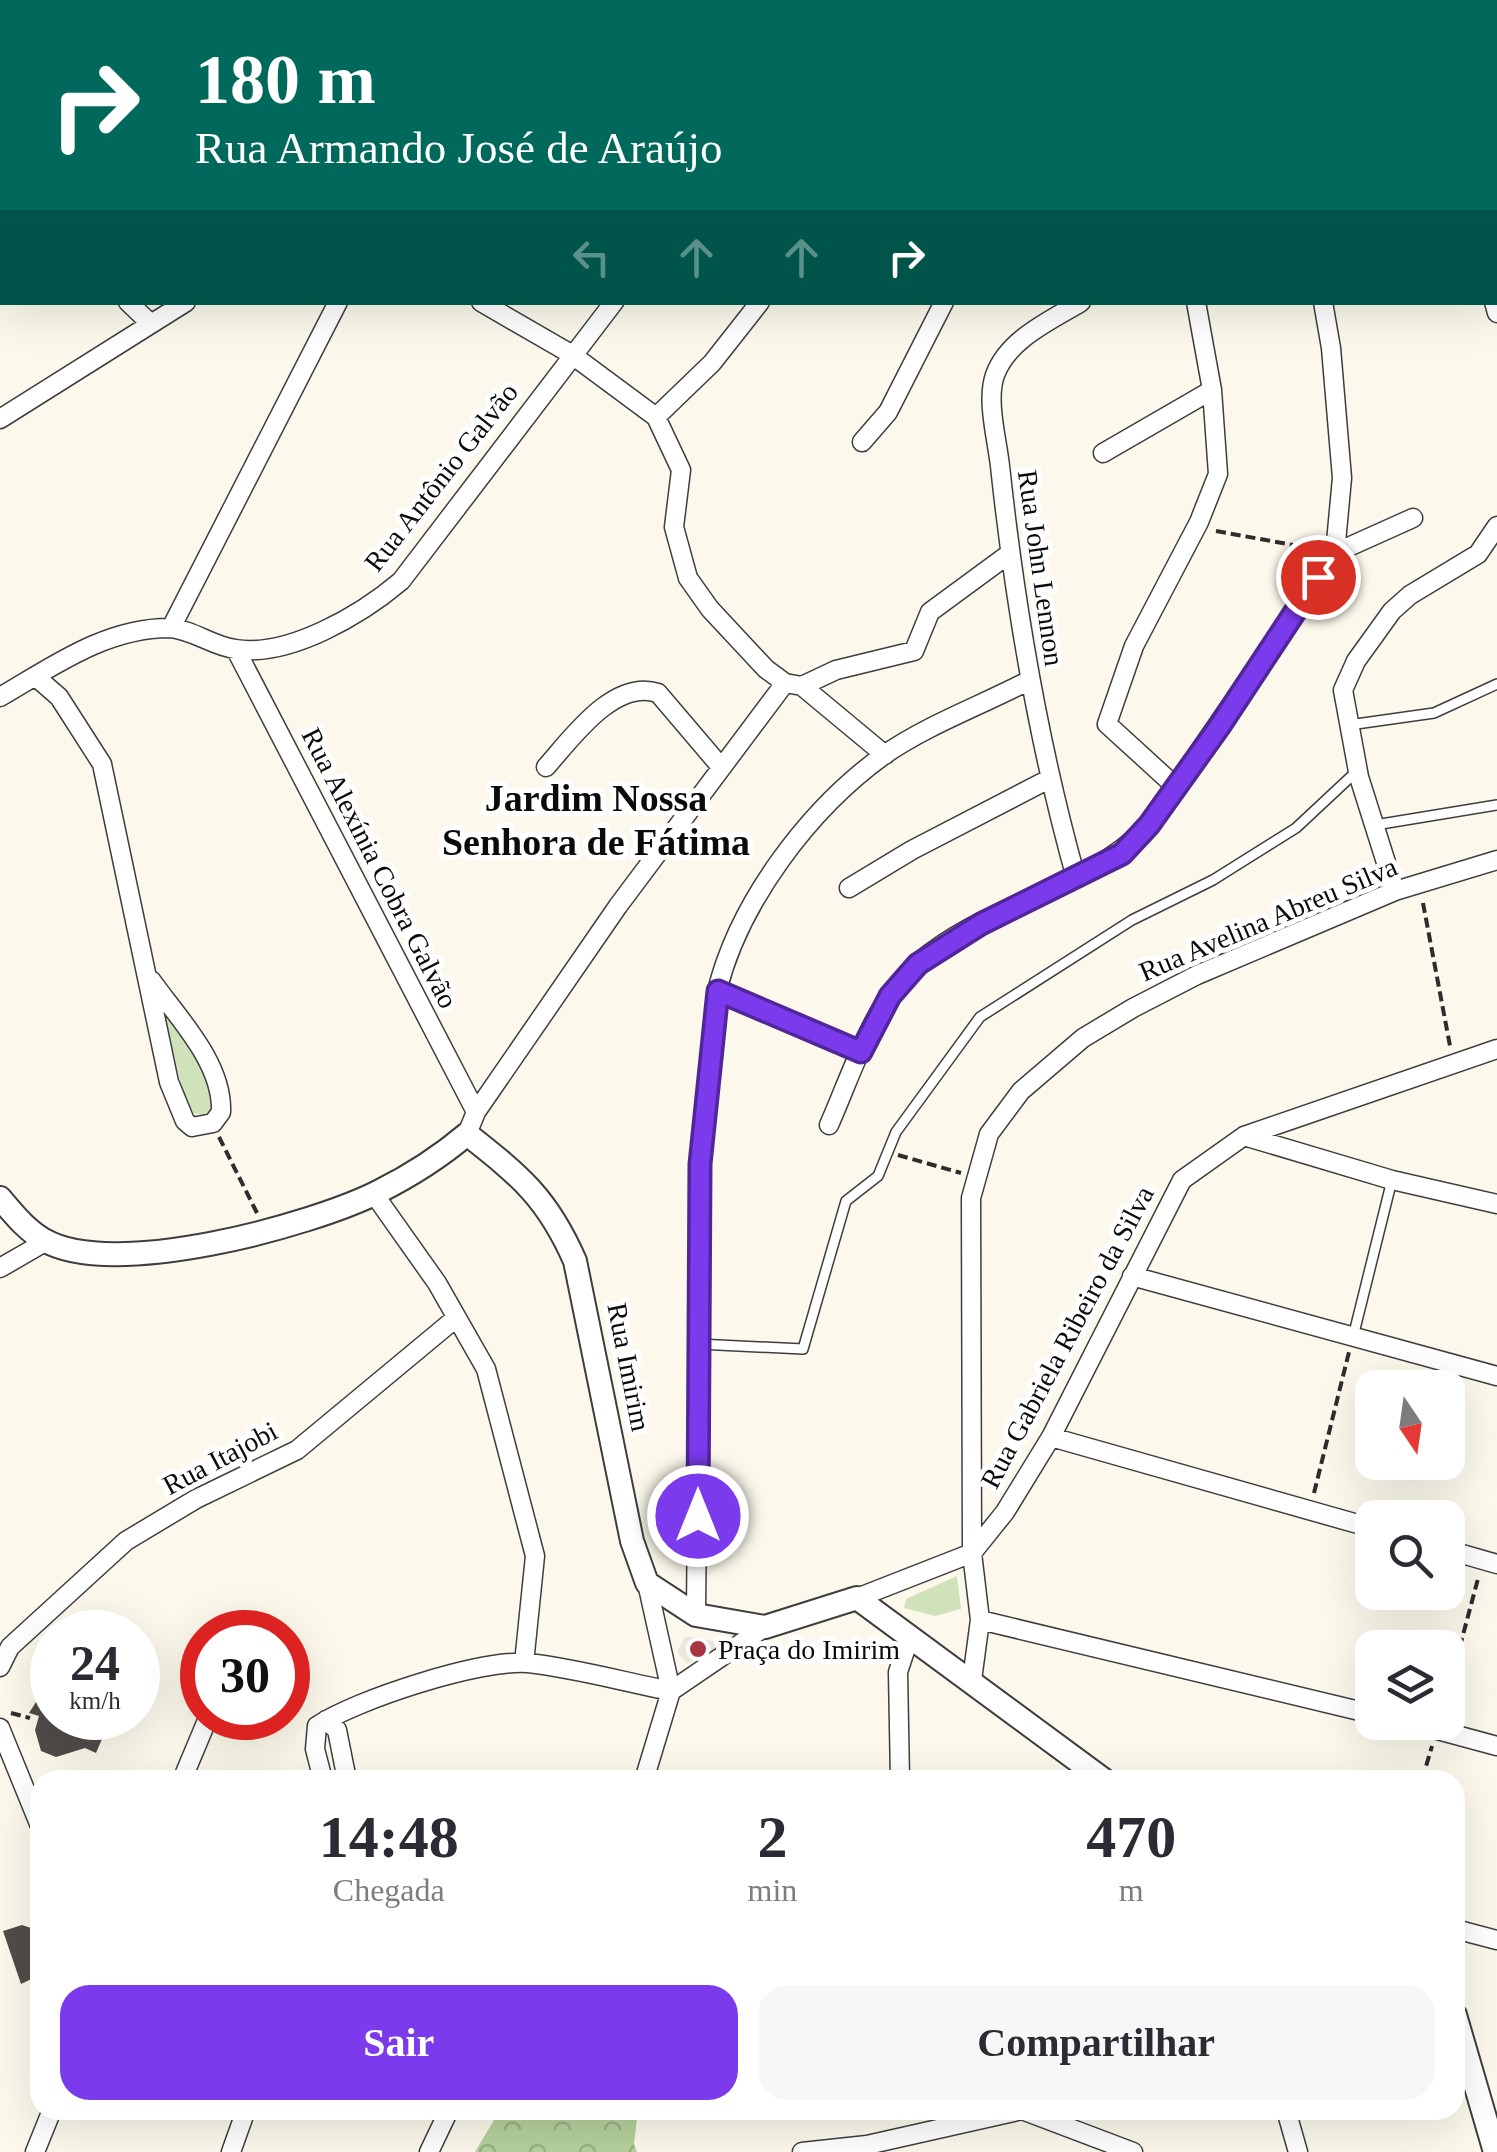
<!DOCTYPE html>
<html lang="pt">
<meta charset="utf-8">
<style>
:root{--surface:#fff;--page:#f7f7f7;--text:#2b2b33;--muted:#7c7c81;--accent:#7c3aed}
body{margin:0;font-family:"Times New Roman",serif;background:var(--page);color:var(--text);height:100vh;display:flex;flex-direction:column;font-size:38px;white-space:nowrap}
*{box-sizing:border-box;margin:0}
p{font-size:32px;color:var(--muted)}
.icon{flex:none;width:55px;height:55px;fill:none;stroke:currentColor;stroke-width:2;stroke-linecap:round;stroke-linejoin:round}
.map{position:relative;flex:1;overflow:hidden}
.panel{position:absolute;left:30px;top:1770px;width:1435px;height:350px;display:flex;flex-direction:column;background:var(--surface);border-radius:30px;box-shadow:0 10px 40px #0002}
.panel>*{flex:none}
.guide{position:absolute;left:0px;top:0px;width:1498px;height:305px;box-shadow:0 10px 40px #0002;background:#00695c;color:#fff;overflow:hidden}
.needle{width:65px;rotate:167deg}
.fabs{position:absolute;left:1355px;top:1370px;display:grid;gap:20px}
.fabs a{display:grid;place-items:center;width:110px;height:110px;border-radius:20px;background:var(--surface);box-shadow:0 10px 40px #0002;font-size:50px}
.speed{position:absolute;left:30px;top:1610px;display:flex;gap:20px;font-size:50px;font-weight:700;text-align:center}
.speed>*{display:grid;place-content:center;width:130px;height:130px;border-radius:50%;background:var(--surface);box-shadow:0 10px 40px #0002;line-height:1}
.speed small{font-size:25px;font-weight:400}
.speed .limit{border:15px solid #d22;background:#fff;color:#111}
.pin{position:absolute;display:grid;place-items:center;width:85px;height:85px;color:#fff;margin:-42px;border:5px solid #fff;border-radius:50%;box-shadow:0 2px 10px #0007}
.me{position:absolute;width:110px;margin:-55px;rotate:0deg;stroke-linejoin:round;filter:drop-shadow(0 0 8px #0008)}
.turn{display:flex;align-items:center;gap:35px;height:210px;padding:0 30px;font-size:45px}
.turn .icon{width:130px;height:130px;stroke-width:2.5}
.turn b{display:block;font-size:70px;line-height:85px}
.lanes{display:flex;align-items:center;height:95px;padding:0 30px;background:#0003;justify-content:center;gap:50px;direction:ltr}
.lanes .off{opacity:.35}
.eta{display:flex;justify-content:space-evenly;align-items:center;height:170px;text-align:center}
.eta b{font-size:60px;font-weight:600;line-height:70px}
.cta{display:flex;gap:20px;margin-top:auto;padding:20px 30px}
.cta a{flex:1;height:115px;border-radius:30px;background:var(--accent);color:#fff;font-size:40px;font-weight:600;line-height:115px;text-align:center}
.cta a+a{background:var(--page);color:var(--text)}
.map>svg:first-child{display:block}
.grass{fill:#d0e2ba}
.forest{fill:url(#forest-crowns)}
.plaza{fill:#ebe7dc}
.building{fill:#524c49}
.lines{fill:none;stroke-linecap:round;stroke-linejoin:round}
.service-casing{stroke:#3e3e3e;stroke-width:12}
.minor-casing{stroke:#3e3e3e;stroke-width:21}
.tertiary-casing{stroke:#3e3e3e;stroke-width:26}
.path{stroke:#2d2d2d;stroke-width:4;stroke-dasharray:10 5;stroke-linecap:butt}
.service{stroke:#fff;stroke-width:9}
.minor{stroke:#fff;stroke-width:18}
.tertiary{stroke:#fff;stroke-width:22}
.route-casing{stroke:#51269a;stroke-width:25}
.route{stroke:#7c3aed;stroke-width:18}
.poi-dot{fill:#a9363e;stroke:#fff;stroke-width:4}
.labels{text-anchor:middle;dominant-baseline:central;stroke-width:10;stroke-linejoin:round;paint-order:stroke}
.street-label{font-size:28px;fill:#0b0b0b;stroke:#fff}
.poi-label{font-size:28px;fill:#0b0b0b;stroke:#fff;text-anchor:start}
.district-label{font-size:38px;font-weight:bold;fill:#0b0b0b;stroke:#fff}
</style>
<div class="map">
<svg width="1497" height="2152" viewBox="0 0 1497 2152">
<defs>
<pattern id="forest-crowns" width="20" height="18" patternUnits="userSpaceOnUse" patternTransform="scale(2.5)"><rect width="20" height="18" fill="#b5d19c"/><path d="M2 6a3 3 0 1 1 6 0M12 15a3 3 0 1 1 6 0" fill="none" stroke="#9ab285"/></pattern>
</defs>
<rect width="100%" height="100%" fill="#fcf9ec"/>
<!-- grass -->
<path class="grass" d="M164 1012C184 1039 224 1079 210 1115L194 1114 184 1096Z
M957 1576 961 1609 935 1616 904 1608 906 1599Z"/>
<!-- forest -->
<path class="forest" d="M500 2110H638L634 2144 637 2152H475Z"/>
<!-- plaza -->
<path class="plaza" d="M685 1637H695L728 1644 687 1664 677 1652Z"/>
<!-- building -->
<path class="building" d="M52 1677V1718H111L96 1753 85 1748 56 1757 41 1751 35 1730 39 1716 29 1713Z
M22 1925 40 1931V1975L21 1984 3 1931Z"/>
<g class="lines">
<!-- service casing -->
<g class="service-casing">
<path id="service" d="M1349 725 1434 713 1497 684
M1375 825 1497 805
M1353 1337 1392 1180
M698 1344 803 1349 846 1201 878 1176 896 1132 980 1017 1132 920 1213 880 1296 828 1357 771"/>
</g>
<!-- minor casing -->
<g class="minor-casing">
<path id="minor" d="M102 0 104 2
M459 0 461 2
M693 0 695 2
M1431 0 1437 2
M803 2 807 0
M903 2 904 0
M1495 84 1497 87
M0 180 2 182
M128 302 151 324
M481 302 571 354 656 417 681 470 674 527 688 578 710 609 766 669 785 683 802 686 885 755
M1494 302 1497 313
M656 417 712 363 760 302
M0 419 186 302
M862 442 888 412 944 302
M1103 453 1212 390
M1335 553 1413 518
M171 628 338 302
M236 650 476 1112
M36 677 59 697 102 764 169 1082 185 1121 192 1127 213 1123 221 1112C223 1063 178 1018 151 980
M802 686 836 670 914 651 930 612 1009 554
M0 697C52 667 105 628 169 628 192 629 212 646 235 649 289 658 362 614 401 581L614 302
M546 767C571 739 614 678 658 693L721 767
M1176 787 1107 724 1134 646 1199 522 1218 474 1212 390 1196 302
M1076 878C1038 742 1015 606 1000 466 997 439 986 400 995 375 1008 339 1050 321 1081 302
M849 888 912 850 1049 779
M1395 891 1359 777 1343 690 1356 661 1392 611 1410 595 1478 554 1497 526
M717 991C739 902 809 809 884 755 927 725 982 705 1028 681
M829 1125C853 1071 873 1003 918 963 987 903 1085 892 1149 825L1335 553 1342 478 1331 348 1323 302
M467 1134 476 1112 618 906 785 683
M1244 1136 1392 1180 1497 1204
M374 1194 437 1283 486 1369 535 1556 524 1663
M0 1268 45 1242
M1132 1276 1497 1376
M1051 1437 1372 1528
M1448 1550 1497 1564
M857 1598 972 1553 1005 1512 1051 1437 1182 1180 1244 1136 1497 1049
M696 1615 700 1164 717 991 861 1052
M980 1620 1372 1714
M0 1667 10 1647 126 1541 196 1499 297 1450 456 1318
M972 1680 980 1620 972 1553 971 1198 989 1134 1021 1091 1083 1038 1133 1008 1197 975 1395 891 1497 860
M671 1691 765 1627
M326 1720 337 1730 347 1780
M1408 1722 1497 1746
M0 1728 40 1826
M182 1780 208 1718
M323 1780 315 1749 317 1726C355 1700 481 1659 528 1663 575 1668 624 1682 671 1691
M644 1780 671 1691 647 1583
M900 1780 898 1672 910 1636
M1455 1929 1497 1940
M1286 2110 1298 2152
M35 2152 52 2110
M231 2152 246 2110
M429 2152 449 2110
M802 2152 867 2145 1022 2110 1133 2152"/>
</g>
<!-- tertiary casing -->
<g class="tertiary-casing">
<path id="tertiary" d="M0 1198C13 1213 26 1230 44 1240 112 1280 310 1226 378 1192 410 1176 440 1157 467 1134 520 1176 547 1197 575 1261L632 1541 647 1583 696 1615 765 1627 857 1598 1104 1780
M1455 2015 1495 2152"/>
</g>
<!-- path -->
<path class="path" d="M1216 531 1315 549
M1423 903 1450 1046
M219 1137 257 1213
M898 1155 961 1173
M1314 1493 1349 1352
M1448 1691 1479 1575
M11 1713 30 1718
M1422 1780 1432 1746"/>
<!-- service -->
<use href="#service" class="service"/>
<!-- minor -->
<use href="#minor" class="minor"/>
<!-- tertiary -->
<use href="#tertiary" class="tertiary"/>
</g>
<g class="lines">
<!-- route casing -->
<g class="route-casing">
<path id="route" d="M698 1516 700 1164 718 991 861 1052 890 996 918 964 981 924 1122 854 1149 825 1219 727 1318 577"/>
</g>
<!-- route -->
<use href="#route" class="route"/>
</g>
<!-- markers -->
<circle class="poi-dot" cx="698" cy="1649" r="10"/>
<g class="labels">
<!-- street labels -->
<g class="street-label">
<text transform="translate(441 477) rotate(-52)">Rua Antônio Galvão</text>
<text transform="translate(1041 568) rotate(82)">Rua John Lennon</text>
<text transform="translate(380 868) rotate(63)">Rua Alexínia Cobra Galvão</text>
<text transform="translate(1268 919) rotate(-23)">Rua Avelina Abreu Silva</text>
<text transform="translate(1067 1337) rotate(-62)">Rua Gabriela Ribeiro da Silva</text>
<text transform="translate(629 1367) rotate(79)">Rua Imirim</text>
<text transform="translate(220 1458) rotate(-28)">Rua Itajobi</text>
</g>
<!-- poi labels -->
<g class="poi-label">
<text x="718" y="1649">Praça do Imirim</text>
</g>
<!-- district labels -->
<g class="district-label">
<text x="596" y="798">Jardim Nossa<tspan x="596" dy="44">Senhora de Fátima</tspan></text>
</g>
</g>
</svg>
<div class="fabs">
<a><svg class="needle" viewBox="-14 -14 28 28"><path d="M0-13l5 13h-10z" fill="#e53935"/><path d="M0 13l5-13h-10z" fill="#7c7c81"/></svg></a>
<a><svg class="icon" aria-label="search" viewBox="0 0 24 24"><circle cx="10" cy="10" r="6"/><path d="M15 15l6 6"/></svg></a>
<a><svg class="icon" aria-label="layers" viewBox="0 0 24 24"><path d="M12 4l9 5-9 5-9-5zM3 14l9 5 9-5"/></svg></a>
</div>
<div class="speed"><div>24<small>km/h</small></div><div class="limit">30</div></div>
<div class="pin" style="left:1318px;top:577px;background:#d93025"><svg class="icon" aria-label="arrive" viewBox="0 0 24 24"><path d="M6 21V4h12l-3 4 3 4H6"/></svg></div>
<svg class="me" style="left:698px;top:1516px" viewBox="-20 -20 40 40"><circle r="17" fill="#7c3aed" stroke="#fff" stroke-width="3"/><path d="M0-11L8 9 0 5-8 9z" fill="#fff"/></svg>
<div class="guide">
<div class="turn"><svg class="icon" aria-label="right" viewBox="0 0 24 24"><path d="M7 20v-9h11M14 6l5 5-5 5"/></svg><div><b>180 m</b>Rua Armando José de Araújo</div></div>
<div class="lanes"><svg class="icon off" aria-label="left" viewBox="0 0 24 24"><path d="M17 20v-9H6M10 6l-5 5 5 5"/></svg><svg class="icon off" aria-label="ahead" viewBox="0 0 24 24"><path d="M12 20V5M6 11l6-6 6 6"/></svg><svg class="icon off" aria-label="ahead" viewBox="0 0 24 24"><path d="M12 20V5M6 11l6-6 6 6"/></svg><svg class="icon" aria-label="right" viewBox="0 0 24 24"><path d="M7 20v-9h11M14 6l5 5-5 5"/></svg></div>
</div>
<section class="panel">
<div class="eta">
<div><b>14:48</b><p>Chegada</p></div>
<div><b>2</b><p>min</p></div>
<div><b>470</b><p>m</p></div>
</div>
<div class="cta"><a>Sair</a><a>Compartilhar</a></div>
</section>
</div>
